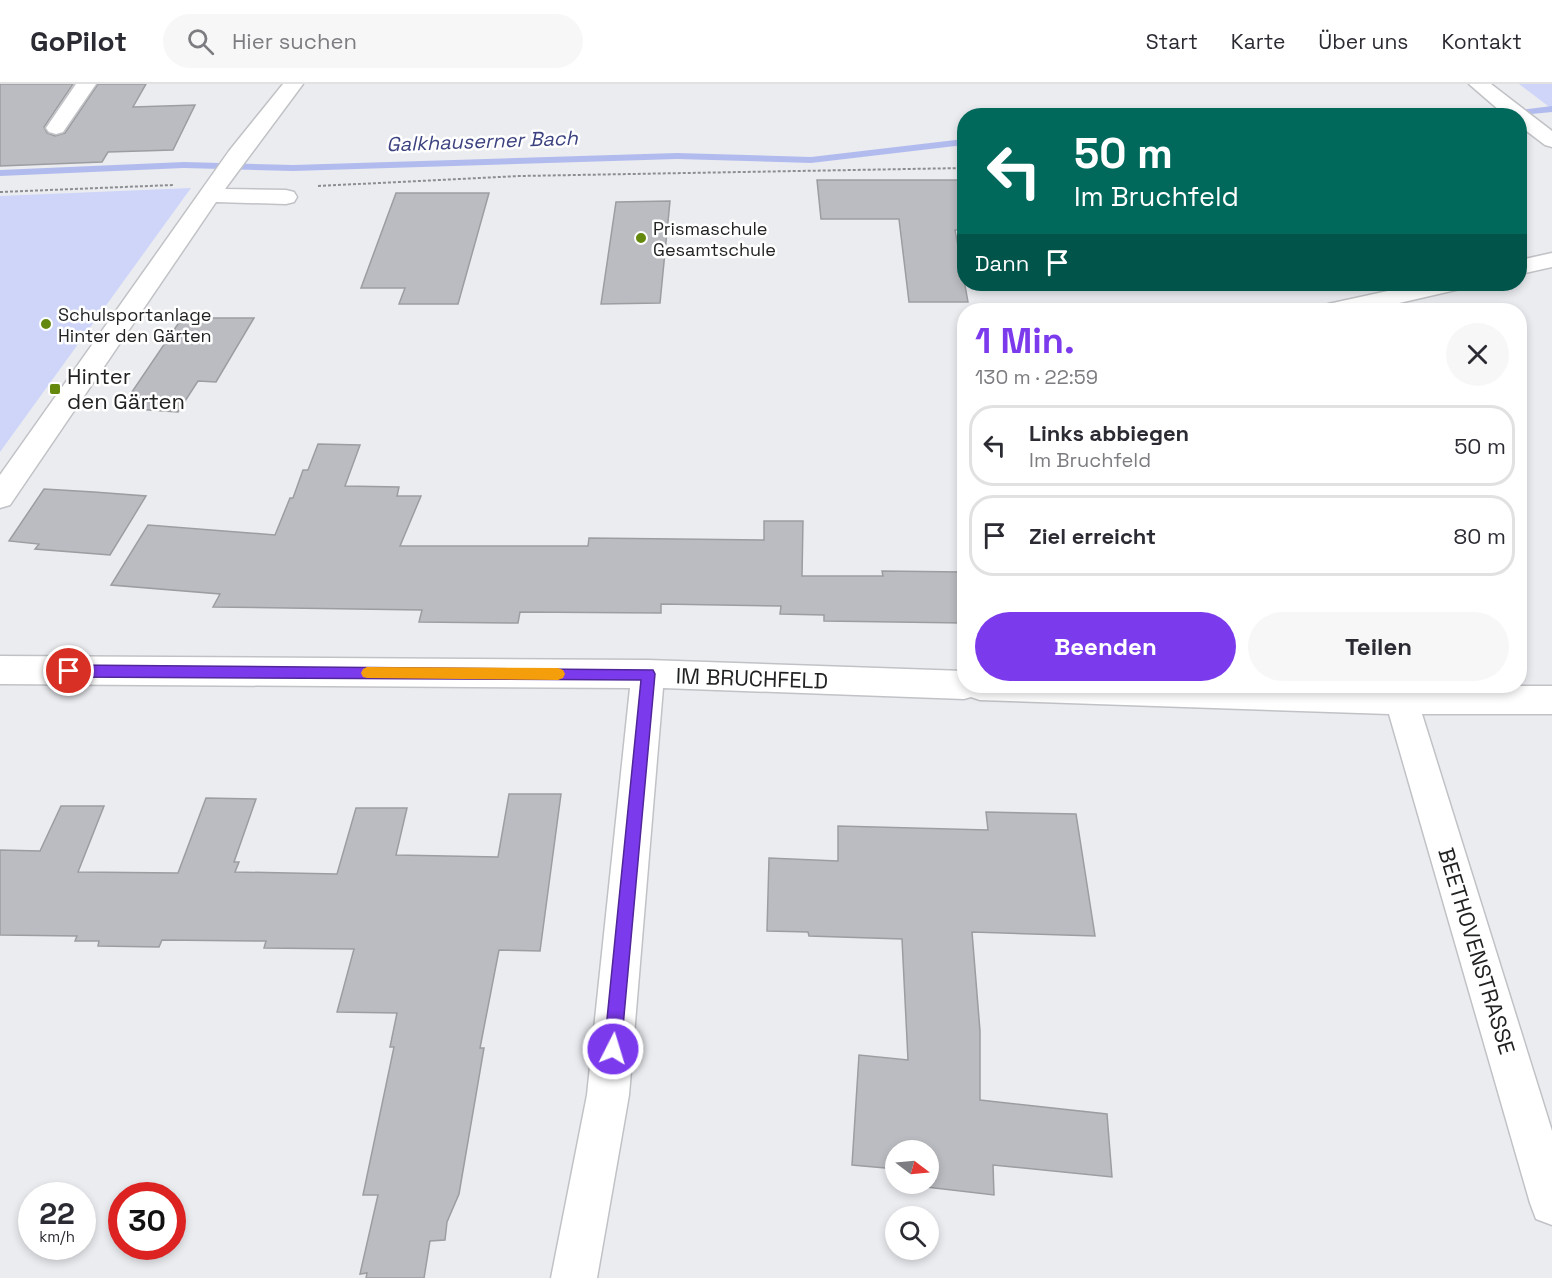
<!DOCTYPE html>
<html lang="de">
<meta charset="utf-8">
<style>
:root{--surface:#fff;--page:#f7f7f7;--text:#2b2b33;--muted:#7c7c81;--line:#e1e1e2;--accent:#7c3aed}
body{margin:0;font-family:"Space Grotesk",sans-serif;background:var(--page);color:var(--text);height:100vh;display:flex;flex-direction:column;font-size:22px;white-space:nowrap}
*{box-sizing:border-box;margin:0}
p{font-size:20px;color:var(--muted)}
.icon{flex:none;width:33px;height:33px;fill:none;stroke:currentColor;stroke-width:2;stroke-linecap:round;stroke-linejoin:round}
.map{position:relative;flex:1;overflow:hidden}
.details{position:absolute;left:957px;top:219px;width:570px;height:390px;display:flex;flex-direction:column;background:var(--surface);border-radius:24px;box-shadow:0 3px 9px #0003}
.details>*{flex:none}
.top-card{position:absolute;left:957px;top:24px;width:570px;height:183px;border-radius:24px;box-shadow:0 3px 9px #0003;background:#00695c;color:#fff;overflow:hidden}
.needle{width:39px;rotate:106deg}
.controls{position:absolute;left:885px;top:1056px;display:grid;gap:12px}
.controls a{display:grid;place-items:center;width:54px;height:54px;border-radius:50%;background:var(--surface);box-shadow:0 3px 9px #0003;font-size:30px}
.speed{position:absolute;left:18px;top:1098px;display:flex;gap:12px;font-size:30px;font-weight:700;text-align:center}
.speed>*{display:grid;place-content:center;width:78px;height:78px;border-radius:50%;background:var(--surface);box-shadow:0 3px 9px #0003;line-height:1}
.speed small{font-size:15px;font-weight:400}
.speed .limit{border:9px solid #d22;background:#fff;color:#111}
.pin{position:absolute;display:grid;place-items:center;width:51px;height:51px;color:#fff;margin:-26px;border:3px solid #fff;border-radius:50%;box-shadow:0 2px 6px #0007}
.me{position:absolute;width:66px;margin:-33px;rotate:5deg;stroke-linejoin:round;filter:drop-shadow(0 0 4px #0008)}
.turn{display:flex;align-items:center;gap:21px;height:126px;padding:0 18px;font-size:27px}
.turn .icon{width:78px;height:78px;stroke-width:2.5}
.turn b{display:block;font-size:42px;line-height:51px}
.then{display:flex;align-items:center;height:57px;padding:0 18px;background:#0003;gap:12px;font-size:22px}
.round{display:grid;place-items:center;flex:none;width:63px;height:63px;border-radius:32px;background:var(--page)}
.headline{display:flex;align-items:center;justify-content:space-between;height:102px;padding:0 18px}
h1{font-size:36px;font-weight:700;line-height:45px;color:var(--accent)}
.action{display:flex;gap:12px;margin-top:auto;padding:12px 18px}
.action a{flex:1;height:69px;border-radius:36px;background:var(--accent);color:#fff;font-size:24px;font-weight:700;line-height:69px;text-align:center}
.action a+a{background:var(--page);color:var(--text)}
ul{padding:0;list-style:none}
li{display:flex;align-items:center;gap:18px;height:81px;margin:0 12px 9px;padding:0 6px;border:3px solid var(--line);border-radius:24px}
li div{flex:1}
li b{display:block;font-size:22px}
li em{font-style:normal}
header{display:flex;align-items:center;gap:36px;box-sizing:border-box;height:84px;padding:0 30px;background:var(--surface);border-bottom:2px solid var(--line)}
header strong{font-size:28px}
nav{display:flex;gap:33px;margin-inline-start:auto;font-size:21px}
.search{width:420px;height:54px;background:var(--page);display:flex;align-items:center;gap:15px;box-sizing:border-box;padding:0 21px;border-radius:33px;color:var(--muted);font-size:22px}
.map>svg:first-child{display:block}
.green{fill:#ced5f9}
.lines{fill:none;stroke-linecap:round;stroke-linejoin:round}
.stream{fill:#b2bbee;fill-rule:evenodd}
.building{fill:#bbbcc1;stroke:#9c9da1;stroke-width:1.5}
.minor-casing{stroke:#c1c2c6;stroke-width:3}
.path{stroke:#8c8d90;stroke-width:2;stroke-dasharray:3 2;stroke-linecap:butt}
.minor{fill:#fff;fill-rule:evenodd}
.route{fill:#7c3aed;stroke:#51269a;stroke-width:1.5}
.slow{fill:#f59e0b}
.poi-dot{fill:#65890f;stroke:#fff;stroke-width:2}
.labels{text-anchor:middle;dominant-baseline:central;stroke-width:5;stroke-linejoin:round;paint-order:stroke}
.far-poi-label{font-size:18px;fill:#212223;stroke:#fff;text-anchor:start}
.far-water-label{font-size:20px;font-style:italic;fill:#3c4280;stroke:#fff}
.poi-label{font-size:22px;fill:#212223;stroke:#fff;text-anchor:start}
.street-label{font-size:22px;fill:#212223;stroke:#fff}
</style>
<header>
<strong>GoPilot</strong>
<div class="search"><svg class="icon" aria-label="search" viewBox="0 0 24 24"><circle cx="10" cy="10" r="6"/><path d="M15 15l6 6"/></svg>Hier suchen</div>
<nav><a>Start</a><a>Karte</a><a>Über uns</a><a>Kontakt</a></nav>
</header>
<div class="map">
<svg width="1552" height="1194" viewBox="0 0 1552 1194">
<rect width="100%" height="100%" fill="#ebecf0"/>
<!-- green -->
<path class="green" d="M1519 0H1552V25Z
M191 104 0 368V112Z"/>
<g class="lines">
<!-- stream -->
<path class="stream" d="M1552 22V28L1511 32H1471Z
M964 55V61L811 79 677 75 293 87 184 84 0 92V86L184 78 293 81 677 69 811 73Z"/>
</g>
<!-- building -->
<path class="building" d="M0 0H73L44 43 47 49 55 52 65 49 98 0H146L133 23 195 21 173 66 108 68 102 78 0 82Z
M817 96H964V146H955L968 218H909L899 135H821Z
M396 109H489L458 220H399L405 204H361Z
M670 117 660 219 601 220 616 118Z
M182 234H254L216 298 198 297 178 328 121 324Z
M318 360 360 361 345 402 399 403 397 412H421L400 462H588L589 454 764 456V437H803L802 492H883L882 487 962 488 964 539 824 537V531L780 530 781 522 661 520V529L520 528 518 539 419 538 422 526 213 523 220 510 111 501 148 441 275 451 290 414H293L303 386H308Z
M44 405 94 408 146 412 110 471 35 465 39 460 9 457Z
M509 710H561L540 867 499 866 480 964H484L459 1110 447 1138 445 1156 430 1157 424 1194H366L367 1189 360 1190 378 1111H363L394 963H390L397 929 337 928 354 865 264 864 266 857 162 856 159 863 98 862 99 857H75L77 852 0 851V766L40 767 61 722H104L78 788 178 789 206 714 256 715 234 778H239L235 788 337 790 356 724H407L396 771 498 773Z
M986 728 1076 730 1095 852 972 848 980 947V1016L1107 1030 1112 1093 993 1081 994 1111 909 1101 908 1100H928V1066H896V1085L852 1081 859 971 908 976 902 855 809 852 808 848 767 847 769 774 838 777V742L988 746Z"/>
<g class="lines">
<!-- minor casing -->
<g class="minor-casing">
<path id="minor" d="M76 0H96L63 48 56 50 49 48 46 44Z
M283 0H303L225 105 286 106 294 108 297 113 294 118 286 120 216 118 10 421 0 424V391L229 67Z
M1469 0H1491L1552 47V63L1545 61 1520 42V32H1506Z
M1552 169V183L1520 190V176Z
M1420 200H1463L1460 205 1369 226H1325L1328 220Z
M0 572 648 576 964 587V602H1552V630H1422L1552 1047V1141L1536 1135 1530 1119 1389 630 980 616 971 613 964 615 663 604 629 1011 597 1194H551L587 1011 630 604 0 600Z"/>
</g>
<!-- path -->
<path class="path" d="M318 102 520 92 964 84
M0 108 173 101"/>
<!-- minor -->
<use href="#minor" class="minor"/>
</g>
<!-- route -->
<path class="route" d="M69 581 653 586 655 590 621 965 619 971 613 973 607 971 604 965 641 596 69 593 65 591 63 587 65 583Z"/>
<!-- slow -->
<path class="slow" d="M367 583 558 584 563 586 565 590 563 594 558 596 367 594 363 593 361 589 363 585Z"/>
<!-- markers -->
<g class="poi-dot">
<circle cx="641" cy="154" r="6"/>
<circle cx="46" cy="240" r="6"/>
<rect x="49" y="299" width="12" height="12" rx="3"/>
</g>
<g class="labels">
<!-- far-poi labels -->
<g class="far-poi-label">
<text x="653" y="144">Prismaschule<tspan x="653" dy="21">Gesamtschule</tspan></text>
<text x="58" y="230">Schulsportanlage<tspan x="58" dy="21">Hinter den Gärten</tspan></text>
</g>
<!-- far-water labels -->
<g class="far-water-label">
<text transform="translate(482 57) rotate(-2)">Galkhauserner Bach</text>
</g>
<!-- poi labels -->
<g class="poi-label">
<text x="67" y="292">Hinter<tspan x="67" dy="25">den Gärten</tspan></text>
</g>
<!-- street labels -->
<g class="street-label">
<text transform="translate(752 594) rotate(2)">IM BRUCHFELD</text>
<text transform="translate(1477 867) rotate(73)">BEETHOVENSTRASSE</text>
</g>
</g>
</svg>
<div class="controls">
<a><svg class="needle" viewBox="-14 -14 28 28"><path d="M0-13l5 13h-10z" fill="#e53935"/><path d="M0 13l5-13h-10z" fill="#7c7c81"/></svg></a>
<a><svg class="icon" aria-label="search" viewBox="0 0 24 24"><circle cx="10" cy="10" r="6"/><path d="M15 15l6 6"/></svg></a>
</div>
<div class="speed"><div>22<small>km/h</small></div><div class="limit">30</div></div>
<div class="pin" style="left:69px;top:587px;background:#d93025"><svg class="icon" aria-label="arrive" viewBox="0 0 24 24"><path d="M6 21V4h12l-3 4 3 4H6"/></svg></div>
<svg class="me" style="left:613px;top:965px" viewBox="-20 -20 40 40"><circle r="17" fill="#7c3aed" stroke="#fff" stroke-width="3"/><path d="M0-11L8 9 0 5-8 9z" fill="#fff"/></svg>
<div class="top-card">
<div class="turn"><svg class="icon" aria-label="left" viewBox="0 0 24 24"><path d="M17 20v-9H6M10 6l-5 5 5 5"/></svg><div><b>50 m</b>Im Bruchfeld</div></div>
<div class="then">Dann<svg class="icon" aria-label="arrive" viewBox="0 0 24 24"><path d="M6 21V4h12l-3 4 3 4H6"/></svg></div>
</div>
<section class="details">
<div class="headline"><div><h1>1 Min.</h1><p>130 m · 22:59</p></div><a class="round"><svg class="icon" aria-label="close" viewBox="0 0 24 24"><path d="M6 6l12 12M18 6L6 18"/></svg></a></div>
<ul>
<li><svg class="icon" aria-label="left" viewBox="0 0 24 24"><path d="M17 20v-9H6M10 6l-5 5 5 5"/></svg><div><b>Links abbiegen</b><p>Im Bruchfeld</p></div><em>50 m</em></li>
<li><svg class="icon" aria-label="arrive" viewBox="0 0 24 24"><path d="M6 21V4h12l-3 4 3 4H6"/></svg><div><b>Ziel erreicht</b></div><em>80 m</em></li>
</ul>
<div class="action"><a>Beenden</a><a>Teilen</a></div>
</section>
</div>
